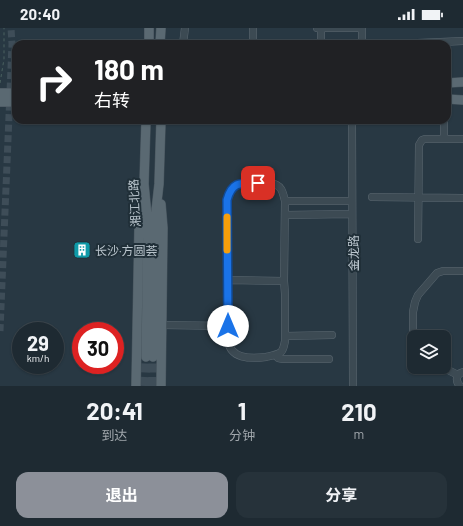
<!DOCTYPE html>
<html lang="zh">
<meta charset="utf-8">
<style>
:root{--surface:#1e2a32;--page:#26323a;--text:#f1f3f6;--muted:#a1a7ac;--line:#3c464d;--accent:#8c9099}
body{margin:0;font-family:Barlow,"Noto Sans SC",sans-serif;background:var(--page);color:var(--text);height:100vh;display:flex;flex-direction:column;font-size:15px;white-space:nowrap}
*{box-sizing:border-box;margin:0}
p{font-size:13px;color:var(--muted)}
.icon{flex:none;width:22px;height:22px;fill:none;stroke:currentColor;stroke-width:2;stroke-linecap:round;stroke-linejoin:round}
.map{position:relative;height:358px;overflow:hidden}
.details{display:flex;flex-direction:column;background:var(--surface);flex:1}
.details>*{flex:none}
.top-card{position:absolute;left:12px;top:12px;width:439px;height:84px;border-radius:12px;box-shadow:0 1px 3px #0004,0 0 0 1px var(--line);background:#202124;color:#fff;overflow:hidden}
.controls{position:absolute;left:407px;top:302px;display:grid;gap:8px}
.controls a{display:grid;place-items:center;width:44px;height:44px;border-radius:8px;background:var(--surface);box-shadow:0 1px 3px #0004,0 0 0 1px var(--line);font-size:20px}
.speed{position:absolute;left:12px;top:294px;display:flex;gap:8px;font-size:20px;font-weight:700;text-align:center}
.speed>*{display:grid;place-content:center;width:52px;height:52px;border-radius:50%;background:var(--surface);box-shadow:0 1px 3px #0004,0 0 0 1px var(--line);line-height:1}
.speed small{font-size:10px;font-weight:400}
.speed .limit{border:6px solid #d22;background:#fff;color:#111}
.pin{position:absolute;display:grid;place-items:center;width:34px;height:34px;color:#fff;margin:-17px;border-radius:8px;box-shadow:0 2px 6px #0006}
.me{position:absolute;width:44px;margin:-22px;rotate:0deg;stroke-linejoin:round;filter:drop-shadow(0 0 3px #0008)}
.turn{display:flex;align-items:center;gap:14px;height:84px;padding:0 16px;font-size:18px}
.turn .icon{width:52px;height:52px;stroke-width:2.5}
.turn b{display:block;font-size:28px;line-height:34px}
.eta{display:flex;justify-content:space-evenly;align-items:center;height:68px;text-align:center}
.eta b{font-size:24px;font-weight:700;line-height:28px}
.primary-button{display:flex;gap:8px;margin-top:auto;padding:8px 16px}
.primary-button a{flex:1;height:46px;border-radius:12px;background:var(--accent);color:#fff;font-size:16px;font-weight:700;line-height:46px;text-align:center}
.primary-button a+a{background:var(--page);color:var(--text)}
.status{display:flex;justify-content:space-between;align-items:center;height:28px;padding:0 20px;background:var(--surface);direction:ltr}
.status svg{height:11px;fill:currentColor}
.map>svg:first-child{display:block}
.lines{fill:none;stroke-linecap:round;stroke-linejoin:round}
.minor-tunnel{stroke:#3e4d58;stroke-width:7;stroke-dasharray:7 3.5;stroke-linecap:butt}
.major-tunnel{stroke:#3e4d58;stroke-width:9;stroke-dasharray:9 4.5;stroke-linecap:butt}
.minor-casing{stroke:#5a6770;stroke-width:8}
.major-casing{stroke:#46535c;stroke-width:10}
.path{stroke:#4a6160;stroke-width:1;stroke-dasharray:3 3;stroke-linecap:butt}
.minor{stroke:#3c4a53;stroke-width:7}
.major{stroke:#5a6972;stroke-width:9}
.major-bridge-casing{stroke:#46535c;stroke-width:10;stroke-linecap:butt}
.major-bridge{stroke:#5a6972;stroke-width:9}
.route-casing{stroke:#114b97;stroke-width:10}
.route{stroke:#1a73e8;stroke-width:7}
.slow{stroke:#f59e0b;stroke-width:7}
.labels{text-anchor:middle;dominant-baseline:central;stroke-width:4;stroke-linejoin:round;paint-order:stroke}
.street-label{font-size:12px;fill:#b9c4cc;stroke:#202f38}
.poi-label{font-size:12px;fill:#b9c4cc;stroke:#202f38;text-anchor:start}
</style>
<div class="status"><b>20:40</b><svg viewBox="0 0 49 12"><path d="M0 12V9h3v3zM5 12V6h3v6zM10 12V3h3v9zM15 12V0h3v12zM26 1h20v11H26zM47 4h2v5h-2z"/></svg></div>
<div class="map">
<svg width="463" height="358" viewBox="0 0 463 358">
<rect width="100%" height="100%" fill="#283843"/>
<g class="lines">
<!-- minor-tunnel -->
<path class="minor-tunnel" d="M0 303 12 16 11 0"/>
<!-- major-tunnel -->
<path class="major-tunnel" d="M145 358 146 329
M153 358V329"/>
<!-- minor casing -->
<g class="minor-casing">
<path id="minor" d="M253 0V16
M317 0H362
M321 0V16
M183 16 185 0
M362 16V0
M395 16 463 13
M353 92 352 96 353 358
M444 92V111
M246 155C256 155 274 151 281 161 283 164 284 169 285 173L284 253 285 266V313C284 317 284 321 281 324 277 327 270 328 266 329 250 331 230 331 228 312L227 172C230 160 233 157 246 155Z
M372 169 463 170
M285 173H349
M285 187 349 186
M418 211 419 117 422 112 425 111H463
M228 252 284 253
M162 297 228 298
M285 308 332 307
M414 311 413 302V284L415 274 418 267 437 245 443 243H463
M276 327 278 330 283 331H329
M442 339 458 347
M460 358C455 353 456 346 463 344"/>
</g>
<!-- major casing -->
<g class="major-casing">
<path id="major" d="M149 16V0
M160 16 161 0
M447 55 463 54
M447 71 463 72
M146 329 148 198 144 156 146 92
M153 329 154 200 159 156 161 92
M136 358 139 199 142 175
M161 358 163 200 161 176"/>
</g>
<!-- path -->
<path class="path" d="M0 55 4 31V0"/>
<!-- minor -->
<use href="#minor" class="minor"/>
<!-- major -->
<use href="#major" class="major"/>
<!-- major-bridge casing -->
<g class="major-bridge-casing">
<path id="major-bridge" d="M0 65H16
M0 74H16"/>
</g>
<!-- major-bridge -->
<use href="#major-bridge" class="major-bridge"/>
</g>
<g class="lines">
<!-- route casing -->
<g class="route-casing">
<path id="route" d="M228 298 227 172C232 153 241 155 258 155"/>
</g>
<!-- route -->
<use href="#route" class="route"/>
<!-- slow -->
<path class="slow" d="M227 189V222"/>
</g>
<!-- icons -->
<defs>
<g id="building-square" transform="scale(0.9)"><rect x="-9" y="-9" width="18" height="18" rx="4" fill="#0f9aa8" stroke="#202f38"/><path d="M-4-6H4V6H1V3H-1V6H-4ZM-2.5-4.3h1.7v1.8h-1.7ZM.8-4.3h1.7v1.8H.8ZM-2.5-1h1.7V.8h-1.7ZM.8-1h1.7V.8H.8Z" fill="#fff"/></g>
</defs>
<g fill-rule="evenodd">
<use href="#building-square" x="82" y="222"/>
</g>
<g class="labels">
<!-- street labels -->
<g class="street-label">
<text transform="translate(134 175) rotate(-93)">湘江北路</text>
<text transform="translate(353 225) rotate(-90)">金龙路</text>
</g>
<!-- poi labels -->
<g class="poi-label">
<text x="95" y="222">长沙·方圆荟</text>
</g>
</g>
</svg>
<div class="controls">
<a><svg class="icon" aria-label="layers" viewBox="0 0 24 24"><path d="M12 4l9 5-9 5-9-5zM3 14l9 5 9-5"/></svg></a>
</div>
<div class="speed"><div>29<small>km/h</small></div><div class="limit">30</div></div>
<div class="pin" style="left:258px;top:155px;background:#d93025"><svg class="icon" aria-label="arrive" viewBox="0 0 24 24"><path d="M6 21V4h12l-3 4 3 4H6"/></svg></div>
<svg class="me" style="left:228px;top:298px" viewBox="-20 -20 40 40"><circle r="19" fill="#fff"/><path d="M0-13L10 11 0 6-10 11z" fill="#1a73e8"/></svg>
<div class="top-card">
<div class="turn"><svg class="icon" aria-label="right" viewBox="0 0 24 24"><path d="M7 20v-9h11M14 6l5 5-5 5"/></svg><div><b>180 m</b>右转</div></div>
</div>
</div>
<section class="details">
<div class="eta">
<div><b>20:41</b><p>到达</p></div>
<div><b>1</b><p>分钟</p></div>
<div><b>210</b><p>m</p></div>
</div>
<div class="primary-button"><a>退出</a><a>分享</a></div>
</section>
